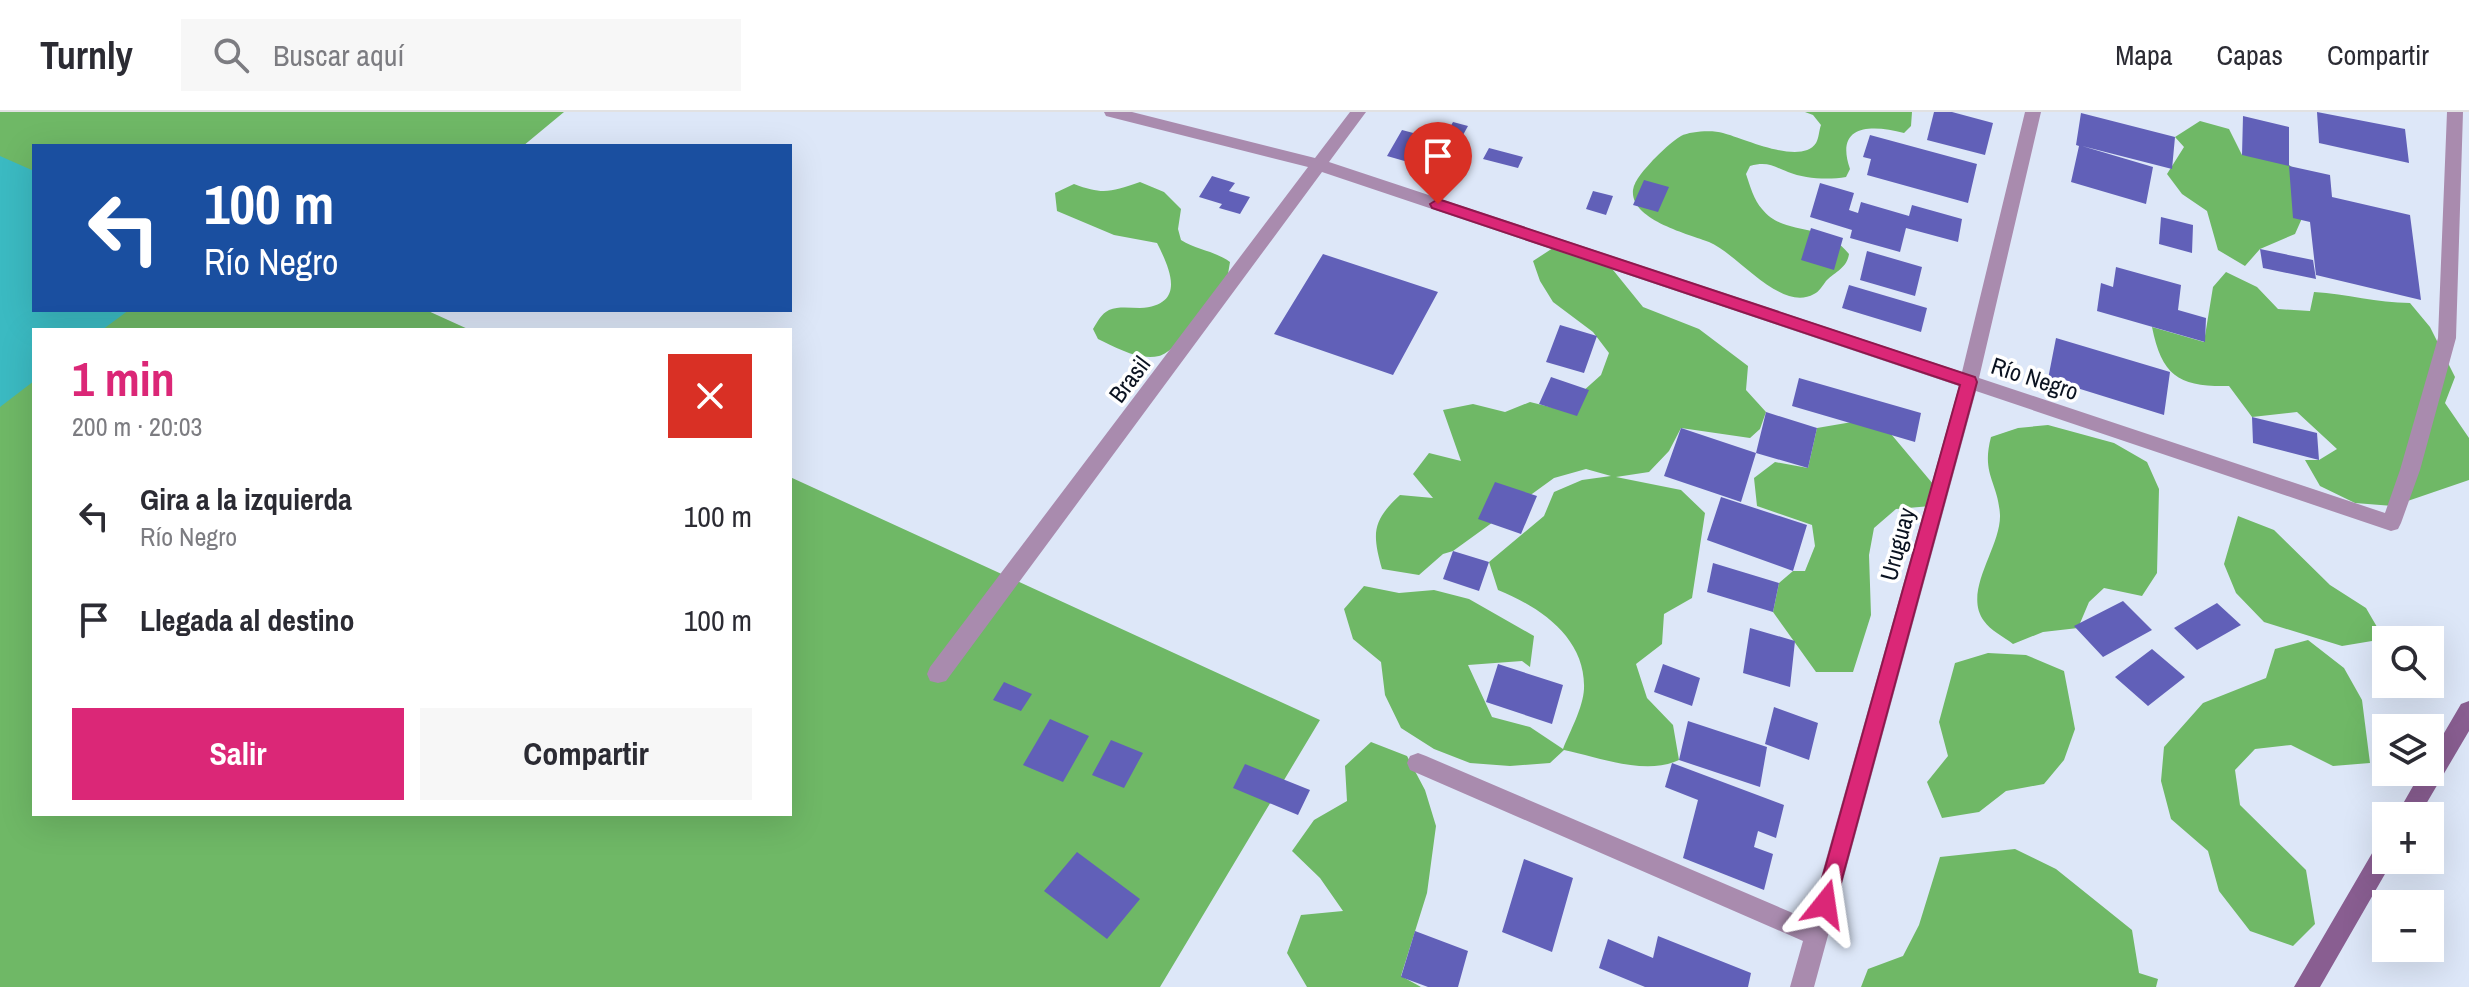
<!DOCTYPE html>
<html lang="es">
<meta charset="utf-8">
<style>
:root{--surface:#fff;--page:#f7f7f7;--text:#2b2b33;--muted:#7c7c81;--line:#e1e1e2;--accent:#db2777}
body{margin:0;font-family:"Archivo Narrow",sans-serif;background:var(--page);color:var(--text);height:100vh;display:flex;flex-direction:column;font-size:30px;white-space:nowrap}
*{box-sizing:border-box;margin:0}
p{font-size:26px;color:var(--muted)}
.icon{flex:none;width:44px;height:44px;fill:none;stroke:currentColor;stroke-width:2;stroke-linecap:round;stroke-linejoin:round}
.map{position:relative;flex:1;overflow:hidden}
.panel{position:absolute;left:32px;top:216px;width:760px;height:488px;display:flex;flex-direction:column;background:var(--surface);border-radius:0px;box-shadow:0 8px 32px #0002}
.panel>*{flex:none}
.hud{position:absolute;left:32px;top:32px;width:760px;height:168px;border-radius:0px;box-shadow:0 8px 32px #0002;background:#1a4fa0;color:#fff;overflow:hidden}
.tools{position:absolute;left:2372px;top:514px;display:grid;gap:16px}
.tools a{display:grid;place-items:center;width:72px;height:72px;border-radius:0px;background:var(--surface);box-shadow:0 8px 32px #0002;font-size:40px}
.pin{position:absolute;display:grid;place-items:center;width:68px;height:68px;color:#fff;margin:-82px -34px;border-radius:50% 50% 50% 0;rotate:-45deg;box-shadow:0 0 8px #0007}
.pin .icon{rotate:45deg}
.me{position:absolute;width:88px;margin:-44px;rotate:15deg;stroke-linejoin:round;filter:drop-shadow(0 0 6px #0008)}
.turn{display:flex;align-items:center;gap:28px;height:168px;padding:0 40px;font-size:36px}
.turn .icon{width:104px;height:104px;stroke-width:2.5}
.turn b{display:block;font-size:56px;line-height:68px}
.round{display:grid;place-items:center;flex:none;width:84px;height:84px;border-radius:0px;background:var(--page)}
.head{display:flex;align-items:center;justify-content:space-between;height:136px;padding:0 40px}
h1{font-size:48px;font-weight:700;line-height:60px;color:var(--accent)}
.cta{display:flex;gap:16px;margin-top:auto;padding:16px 40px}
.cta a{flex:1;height:92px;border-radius:0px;background:var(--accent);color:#fff;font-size:32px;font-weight:700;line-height:92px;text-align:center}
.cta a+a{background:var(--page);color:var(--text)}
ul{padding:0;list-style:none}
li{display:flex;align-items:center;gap:24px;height:104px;padding:0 40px}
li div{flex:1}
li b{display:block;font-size:30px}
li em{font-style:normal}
header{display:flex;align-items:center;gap:48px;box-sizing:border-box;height:112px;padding:0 40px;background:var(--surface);border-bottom:2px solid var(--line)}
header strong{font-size:38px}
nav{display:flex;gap:44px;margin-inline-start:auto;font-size:28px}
.search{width:560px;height:72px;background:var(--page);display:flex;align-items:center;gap:20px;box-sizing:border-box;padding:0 28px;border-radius:0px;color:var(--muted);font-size:30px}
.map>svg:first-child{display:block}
.forest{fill:#6fb866}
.water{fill:#3bbac2}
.building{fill:#6160b8}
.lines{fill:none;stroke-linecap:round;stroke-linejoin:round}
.street{fill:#a98bae;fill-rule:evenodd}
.secondary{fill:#895e91;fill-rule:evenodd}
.route{fill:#db2777;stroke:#8e194d;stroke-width:2}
.labels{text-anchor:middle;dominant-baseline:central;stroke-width:7;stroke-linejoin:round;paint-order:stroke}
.street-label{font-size:24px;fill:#0b1321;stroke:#fff}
</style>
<header>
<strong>Turnly</strong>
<div class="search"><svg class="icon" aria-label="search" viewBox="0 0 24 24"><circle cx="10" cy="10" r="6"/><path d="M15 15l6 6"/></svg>Buscar aquí</div>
<nav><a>Mapa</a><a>Capas</a><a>Compartir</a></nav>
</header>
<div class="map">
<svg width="2469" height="875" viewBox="0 0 2469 875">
<rect width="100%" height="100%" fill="#dde7f8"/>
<!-- forest -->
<path class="forest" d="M0 0H564L523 34H34V198H426L470 218H34V702H790V365L1320 608 1160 875H0Z
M1805 0H1912L1911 14 1904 21C1873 13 1834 11 1850 57L1846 65C1829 68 1805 67 1788 60 1773 54 1767 49 1750 54L1746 62C1750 74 1754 88 1762 97 1784 125 1823 108 1849 142 1847 156 1836 159 1826 169 1823 173 1819 180 1814 182 1781 201 1738 142 1709 130 1689 122 1630 108 1633 78 1634 68 1646 56 1653 48 1660 41 1672 29 1681 24 1691 19 1713 18 1723 21 1743 26 1801 54 1816 31 1819 26 1819 18 1821 13L1813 3Z
M2200 9 2229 17 2242 43 2277 44 2300 61 2293 105 2303 104 2295 122 2260 137 2245 154 2218 138 2207 99 2182 82 2167 62 2184 35 2175 25Z
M1140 70 1164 80 1181 97 1178 117 1181 128C1197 138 1215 139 1230 150L1228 162C1214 180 1179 240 1159 244 1139 249 1115 235 1098 227L1093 217C1098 209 1101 202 1109 198 1119 194 1130 196 1140 196 1187 193 1170 157 1157 131L1114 123 1057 99 1055 81 1074 72C1103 83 1111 80 1140 70Z
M1553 136 1609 153 1643 195 1699 217 1748 254 1746 278 1766 300 1760 317 1750 326 1681 316 1669 339 1649 360 1616 365 1681 378 1705 401 1692 486 1664 502 1662 532 1636 552 1647 586 1673 613 1679 648C1645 664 1598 645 1564 638L1550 651 1510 654 1470 651 1434 637 1401 616 1385 583 1381 550 1353 527 1344 497 1364 474 1399 481 1434 478 1469 487 1534 524 1530 555 1522 549 1468 553 1492 605 1530 615 1563 637C1570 619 1583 596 1584 577 1586 526 1540 495 1498 478L1489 450 1544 404 1554 380 1582 368 1611 364 1586 357 1554 366 1453 439 1443 442 1419 463 1382 457C1372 421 1372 409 1400 383L1433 386 1413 362 1429 341 1461 349 1443 298 1473 292 1505 300 1530 290 1562 298 1601 263 1609 241 1593 220 1553 190 1540 169 1533 149Z
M2226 160 2257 175 2278 197 2310 199 2314 180C2347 182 2377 191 2410 191L2430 215 2455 265 2445 291 2469 326V368L2393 394 2355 391 2320 374 2305 348H2319L2337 337 2297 300 2252 305 2229 274C2180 275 2162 265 2152 215L2204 230 2213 175Z
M1858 309 1891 322 1933 372 1931 394 1896 397 1874 416 1869 443 1871 503 1853 560H1816L1773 500 1779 471 1793 459H1805L1815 434 1812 413 1757 394 1754 366 1775 350 1808 356 1817 316Z
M2048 313 2114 331 2147 350 2159 377 2157 461 2142 484 2104 476 2089 490 2078 516 2043 520 2013 532C2004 525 1990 518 1984 509 1962 479 2001 436 2000 403 1998 369 1981 363 1991 325L2018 316Z
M2238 404 2274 418 2330 473 2366 496 2384 527 2342 534 2264 510 2236 481 2224 452Z
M2308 528 2344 556 2362 588 2370 651 2333 654 2291 633 2255 637 2235 658 2240 693 2306 758 2315 812 2293 834 2250 819 2219 779 2208 739 2171 707 2161 669 2164 635 2203 591 2266 566 2275 537Z
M1988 541 2026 543 2064 559 2075 617 2064 648 2044 672 2006 679 1979 700 1942 706 1927 670 1948 644 1939 610 1955 551Z
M1371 630 1407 644 1425 678 1436 714 1427 781 1401 864 1421 875H1307L1287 841 1301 803 1343 799 1320 766 1292 739 1314 708 1347 689 1345 654Z
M2015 737 2056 757 2132 818 2139 861 2158 867 2156 875H1861L1868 857 1903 844 1919 813 1940 745Z"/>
<!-- water -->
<path class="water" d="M0 44 34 59V198H129L102 218H34V269L0 295Z"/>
<!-- building -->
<path class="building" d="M1934 0H1952L1993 11 1985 43 1927 28Z
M2317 0 2405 17 2409 51 2319 31Z
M2081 1 2175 25 2172 57 2082 34 2153 55 2146 92 2071 70 2079 34 2076 33Z
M2243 4 2289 15V54L2330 63 2332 85 2410 103 2421 188 2316 163 2310 110 2293 106 2289 54 2242 43Z
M1453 10 1468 14 1463 23 1448 19Z
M1402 18 1436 27 1433 34 1459 41 1450 58 1424 50 1422 54 1387 44Z
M1870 23 1977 52 1968 91 1867 63 1871 47 1863 45Z
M1489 36 1523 45 1518 56 1483 47Z
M1212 64 1235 71 1229 79 1250 85 1240 102 1219 96 1222 92 1199 85Z
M1644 68 1669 75 1658 100 1633 93Z
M1820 71 1854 81 1849 98 1858 101 1861 90 1909 104 1912 93 1962 107 1958 130 1906 116 1900 140 1850 126 1852 118 1810 105Z
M1593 79 1613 84 1606 103 1586 97Z
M2161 105 2193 113 2192 141 2159 132Z
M1811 116 1843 126 1834 158 1801 148Z
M2260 137 2313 148 2316 167 2263 156Z
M1867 139 1922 155 1915 184 1860 168Z
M1323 142 1438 180 1393 263 1274 222Z
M2116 155 2181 173 2178 198 2206 206 2205 230 2097 199 2101 171 2113 175Z
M1849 173 1927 196 1921 220 1842 196Z
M1560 213 1597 224 1584 261 1546 250Z
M2056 226 2170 260 2164 303 2048 267Z
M1551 265 1589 278 1577 304 1539 292Z
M1799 266 1921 301 1915 330 1792 294Z
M1766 300 1817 316 1808 356 1756 341Z
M2252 305 2317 321 2319 348 2253 331Z
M1681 316 1756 341 1741 390 1664 364Z
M1495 370 1537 384 1521 422 1478 407Z
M1721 385 1807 413 1793 459 1707 428Z
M1453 439 1489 450 1479 479 1443 467Z
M1713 451 1779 471 1773 500 1707 480Z
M2123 489 2152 518 2103 545 2074 514Z
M2217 491 2241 513 2197 538 2174 516Z
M1750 516 1795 529 1790 575 1743 561Z
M2152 537 2185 565 2148 594 2115 565Z
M1498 552 1563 573 1552 612 1486 590Z
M1663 552 1700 566 1692 594 1654 580Z
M1004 570 1032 582 1021 599 993 588Z
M1774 595 1818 611 1809 648 1765 632Z
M1050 607 1089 624 1063 670 1023 653Z
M1688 609 1767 635 1760 675 1679 648Z
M1111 628 1143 641 1124 676 1092 663Z
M1672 651 1784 693 1776 726 1758 719 1754 735 1773 742 1764 778 1683 746 1698 688 1665 675Z
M1245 652 1310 678 1298 703 1233 676Z
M1077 740 1140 787 1107 827 1044 779Z
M1524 747 1573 766 1552 840 1502 820Z
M1415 819 1468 839 1458 875H1428L1401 865Z
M1658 824 1751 861 1748 875H1645L1599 856 1608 827 1653 846Z"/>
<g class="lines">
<!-- street -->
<path class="street" d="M1104 0H1132L1315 46 1350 0H1366L1329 50 1962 260 2025 0H2041L1979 266 2385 401 2400 358 2438 226 2447 0H2463L2456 226 2420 358 2401 411 2398 417 2391 419 1976 279 1814 875H1790L1803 829 1410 658 1407 651 1410 644 1418 641 1426 644 1809 808 1959 274 1322 60 946 569 938 571 930 569 927 562 930 555 1308 55 1106 4Z"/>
<!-- secondary -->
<path class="secondary" d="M2469 589V619L2419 704H2396L2421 660H2430V645L2461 592Z
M2386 728V748H2393L2320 875H2294L2378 731Z"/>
</g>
<!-- route -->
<path class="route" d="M1438 87 1975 265 1977 270 1833 800 1825 803 1818 800 1815 792 1960 273 1432 96 1430 92Z"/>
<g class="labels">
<!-- street labels -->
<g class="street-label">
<text transform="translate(2035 266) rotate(18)">Río Negro</text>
<text transform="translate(1129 267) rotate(-53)">Brasil</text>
<text transform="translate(1897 432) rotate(-75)">Uruguay</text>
</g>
</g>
</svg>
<div class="tools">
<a><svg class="icon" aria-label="search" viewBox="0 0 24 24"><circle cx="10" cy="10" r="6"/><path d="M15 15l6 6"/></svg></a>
<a><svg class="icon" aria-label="layers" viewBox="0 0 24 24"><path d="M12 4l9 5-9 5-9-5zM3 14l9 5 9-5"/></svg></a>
<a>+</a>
<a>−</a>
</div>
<div class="pin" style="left:1438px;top:92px;background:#d93025"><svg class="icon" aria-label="arrive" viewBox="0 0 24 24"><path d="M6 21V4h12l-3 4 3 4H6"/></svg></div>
<svg class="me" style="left:1825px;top:792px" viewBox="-20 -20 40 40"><path d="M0-17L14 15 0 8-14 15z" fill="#db2777" stroke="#fff" stroke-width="4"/></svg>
<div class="hud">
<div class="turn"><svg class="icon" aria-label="left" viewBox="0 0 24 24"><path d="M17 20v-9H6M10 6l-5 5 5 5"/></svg><div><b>100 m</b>Río Negro</div></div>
</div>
<section class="panel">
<div class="head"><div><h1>1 min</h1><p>200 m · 20:03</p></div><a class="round" style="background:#d93025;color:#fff"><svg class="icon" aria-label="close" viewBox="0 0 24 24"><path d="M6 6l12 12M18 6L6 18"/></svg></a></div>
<ul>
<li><svg class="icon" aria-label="left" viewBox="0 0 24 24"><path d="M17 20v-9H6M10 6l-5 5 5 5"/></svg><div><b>Gira a la izquierda</b><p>Río Negro</p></div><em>100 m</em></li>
<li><svg class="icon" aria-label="arrive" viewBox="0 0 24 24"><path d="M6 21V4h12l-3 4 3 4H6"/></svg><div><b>Llegada al destino</b></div><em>100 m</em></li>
</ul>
<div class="cta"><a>Salir</a><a>Compartir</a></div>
</section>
</div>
